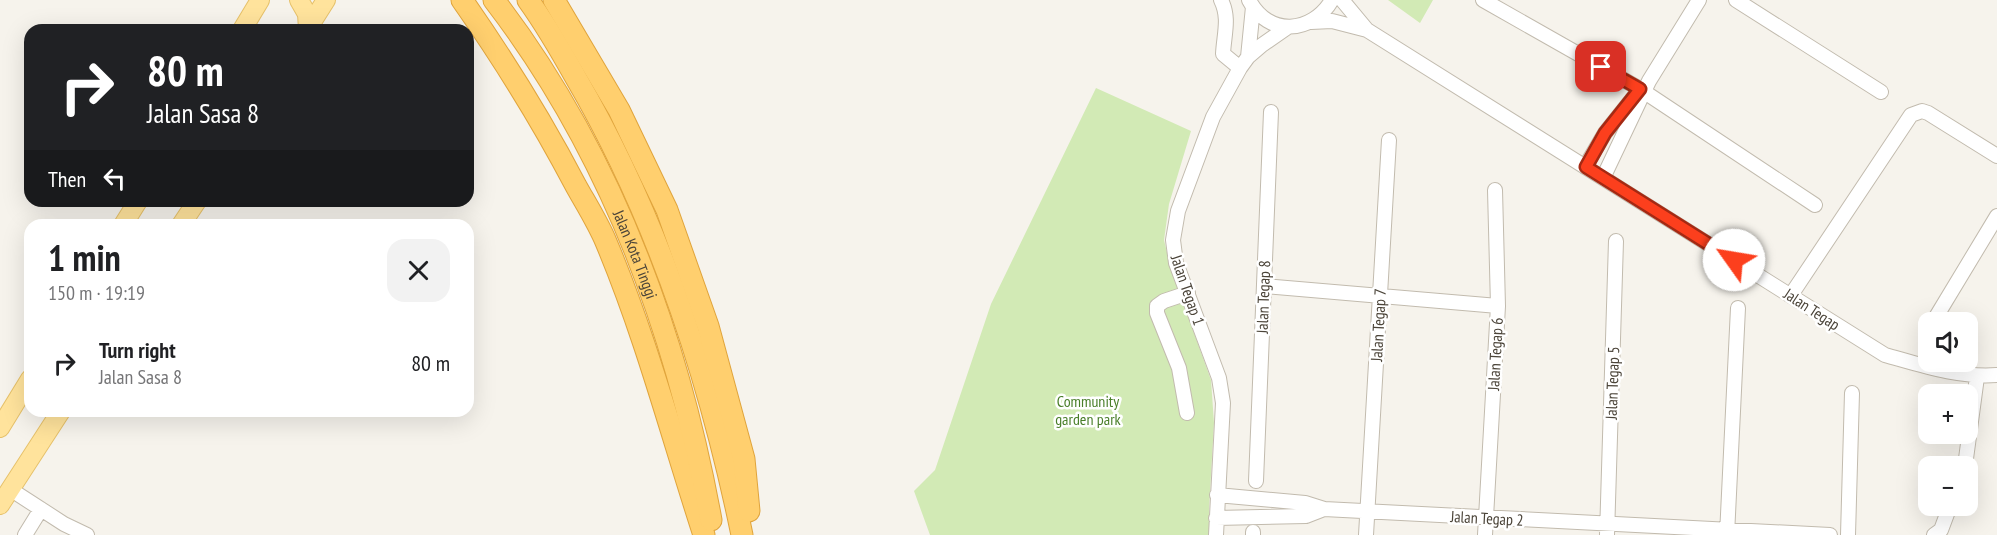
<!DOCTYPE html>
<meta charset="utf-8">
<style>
:root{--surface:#fff;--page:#f2f2f2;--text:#202124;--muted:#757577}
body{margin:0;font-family:"PT Sans Narrow",sans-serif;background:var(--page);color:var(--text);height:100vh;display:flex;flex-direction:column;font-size:22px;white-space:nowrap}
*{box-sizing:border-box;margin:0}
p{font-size:20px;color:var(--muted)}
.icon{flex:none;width:33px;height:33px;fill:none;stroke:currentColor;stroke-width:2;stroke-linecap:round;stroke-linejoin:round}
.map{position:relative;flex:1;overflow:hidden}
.panel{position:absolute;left:24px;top:219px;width:450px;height:198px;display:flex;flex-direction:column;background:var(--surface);border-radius:18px;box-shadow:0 6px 24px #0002}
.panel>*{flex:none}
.top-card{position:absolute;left:24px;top:24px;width:450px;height:183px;border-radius:18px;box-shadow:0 6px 24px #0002;background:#202124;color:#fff;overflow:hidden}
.controls{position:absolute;left:1918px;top:312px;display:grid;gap:12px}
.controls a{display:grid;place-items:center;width:60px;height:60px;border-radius:12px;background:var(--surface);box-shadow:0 6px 24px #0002;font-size:30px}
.pin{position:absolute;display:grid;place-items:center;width:51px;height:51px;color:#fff;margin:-26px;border-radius:12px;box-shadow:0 3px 9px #0006}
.me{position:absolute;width:66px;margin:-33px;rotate:302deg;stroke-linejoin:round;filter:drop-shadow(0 0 4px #0008)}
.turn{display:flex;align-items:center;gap:21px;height:126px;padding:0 24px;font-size:27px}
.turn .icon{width:78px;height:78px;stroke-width:2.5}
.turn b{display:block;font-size:42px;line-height:51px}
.then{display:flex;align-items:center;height:57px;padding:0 24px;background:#0003;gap:12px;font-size:22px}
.round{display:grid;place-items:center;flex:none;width:63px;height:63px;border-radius:18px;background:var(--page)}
.overview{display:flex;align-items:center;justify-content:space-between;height:102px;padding:0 24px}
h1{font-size:36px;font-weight:700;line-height:45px}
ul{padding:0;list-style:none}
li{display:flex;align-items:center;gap:18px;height:84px;padding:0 24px}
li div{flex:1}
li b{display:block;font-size:22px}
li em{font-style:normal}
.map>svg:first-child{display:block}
.green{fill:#d2eab5}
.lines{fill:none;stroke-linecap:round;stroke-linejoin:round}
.minor-casing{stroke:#c2bbae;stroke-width:16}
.major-casing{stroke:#e6c16a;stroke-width:20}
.highway-casing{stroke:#e0a43c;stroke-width:23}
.minor{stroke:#fff;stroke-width:14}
.major{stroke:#ffe39c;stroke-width:18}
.highway{stroke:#ffcf6e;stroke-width:21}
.route-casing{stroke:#a42913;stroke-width:15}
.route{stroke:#fc3f1d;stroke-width:10}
.labels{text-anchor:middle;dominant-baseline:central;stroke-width:5;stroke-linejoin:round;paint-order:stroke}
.street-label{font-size:16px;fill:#4b4439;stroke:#fff}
.park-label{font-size:16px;fill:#4a7f2a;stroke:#fff}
</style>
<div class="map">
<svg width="1997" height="535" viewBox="0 0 1997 535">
<rect width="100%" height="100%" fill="#f6f3ec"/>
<!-- green -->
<path class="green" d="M1388 0H1433L1420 23Z
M1096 88 1191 131 1169 204 1164 240 1171 269 1211 380 1214 423 1209 510 1210 535H930L914 491 935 470 991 304Z"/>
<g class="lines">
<!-- minor casing -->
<g class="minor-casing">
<path id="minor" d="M1221 0C1230 18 1224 34 1223 54L1240 68
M1249 0C1268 37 1312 34 1332 0
M1342 0 1367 30
M1483 0 1640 89 1815 205
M1736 0 1881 92
M1311 22 1332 21 1367 30 1885 355C1921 365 1959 378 1997 375
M1248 57 1253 7
M1585 167 1605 133 1637 93
M1603 178 1649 81 1699 0
M1264 286 1498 306
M1791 295 1911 115 1922 111 1928 113 1997 156
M1933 322 1997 216
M1187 413 1179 368 1157 313V306L1164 301 1188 293
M1965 466 1977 377
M1256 481 1271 112
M10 489 64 524 87 535
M1217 495 1305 503 1324 509 1830 535
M1216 518 1306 516 1324 509
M25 535 41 509
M1216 535 1223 403 1219 378 1176 263 1173 240 1178 211 1213 117 1240 68 1248 57 1262 45 1288 27
M1253 535V532
M1366 535 1389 140
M1485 535 1498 306 1495 190
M1607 535 1616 241
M1727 535 1738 308
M1848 535 1852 393
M1934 535 1941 530 1950 506"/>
</g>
<!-- major casing -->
<g class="major-casing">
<path id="major" d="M299 0 307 14 308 29
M242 30 260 0
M307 30 326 0
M123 225 138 201
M181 225 197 201
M0 428 30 379
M0 505 61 411"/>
</g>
<!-- highway casing -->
<g class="highway-casing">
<g id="highway">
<path d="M462 0C504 60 542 121 576 186 586 204 598 223 606 242 646 337 672 437 704 535"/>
<path id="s1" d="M494 0C610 151 677 334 711 520"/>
<path d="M528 0C546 25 561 51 576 78 658 219 709 375 742 535"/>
<path d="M554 0 619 110 667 210 708 326 744 459 749 511"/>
</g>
</g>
<!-- minor -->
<use href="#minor" class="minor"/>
<!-- major -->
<use href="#major" class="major"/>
<!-- highway -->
<use href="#highway" class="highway"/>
</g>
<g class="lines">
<!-- route casing -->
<g class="route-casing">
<path id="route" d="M1601 67 1640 89 1605 133 1586 167 1734 260"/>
</g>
<!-- route -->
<use href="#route" class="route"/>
</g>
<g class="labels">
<!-- street labels -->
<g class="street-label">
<text stroke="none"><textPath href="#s1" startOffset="292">Jalan Kota Tinggi</textPath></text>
<text transform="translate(1188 290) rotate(71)">Jalan Tegap 1</text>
<text transform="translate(1263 297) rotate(-88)">Jalan Tegap 8</text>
<text transform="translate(1812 309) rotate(33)">Jalan Tegap</text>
<text transform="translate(1378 325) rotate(-87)">Jalan Tegap 7</text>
<text transform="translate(1495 354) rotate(-87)">Jalan Tegap 6</text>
<text transform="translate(1612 383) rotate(-88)">Jalan Tegap 5</text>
<text transform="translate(1487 518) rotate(3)">Jalan Tegap 2</text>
</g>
<!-- park labels -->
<g class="park-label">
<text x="1088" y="401">Community<tspan x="1088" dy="18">garden park</tspan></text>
</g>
</g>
</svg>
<div class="controls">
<a><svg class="icon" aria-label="sound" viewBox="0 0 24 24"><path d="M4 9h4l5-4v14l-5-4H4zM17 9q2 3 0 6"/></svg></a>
<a>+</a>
<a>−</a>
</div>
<div class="pin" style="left:1601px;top:67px;background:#d93025"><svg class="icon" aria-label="arrive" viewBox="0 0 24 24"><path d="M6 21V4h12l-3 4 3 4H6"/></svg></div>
<svg class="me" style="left:1734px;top:260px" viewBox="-20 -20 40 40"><circle r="19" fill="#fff"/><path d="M0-13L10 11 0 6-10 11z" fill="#fc3f1d"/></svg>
<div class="top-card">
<div class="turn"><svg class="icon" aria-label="right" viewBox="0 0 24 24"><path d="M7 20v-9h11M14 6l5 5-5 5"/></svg><div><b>80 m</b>Jalan Sasa 8</div></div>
<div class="then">Then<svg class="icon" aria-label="left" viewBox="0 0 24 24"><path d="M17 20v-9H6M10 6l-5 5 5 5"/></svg></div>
</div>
<section class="panel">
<div class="overview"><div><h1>1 min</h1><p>150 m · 19:19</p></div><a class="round"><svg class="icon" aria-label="close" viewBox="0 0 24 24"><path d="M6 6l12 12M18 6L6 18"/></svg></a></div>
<ul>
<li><svg class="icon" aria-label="right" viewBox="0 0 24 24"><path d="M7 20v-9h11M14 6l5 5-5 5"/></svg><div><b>Turn right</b><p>Jalan Sasa 8</p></div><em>80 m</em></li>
</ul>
</section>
</div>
